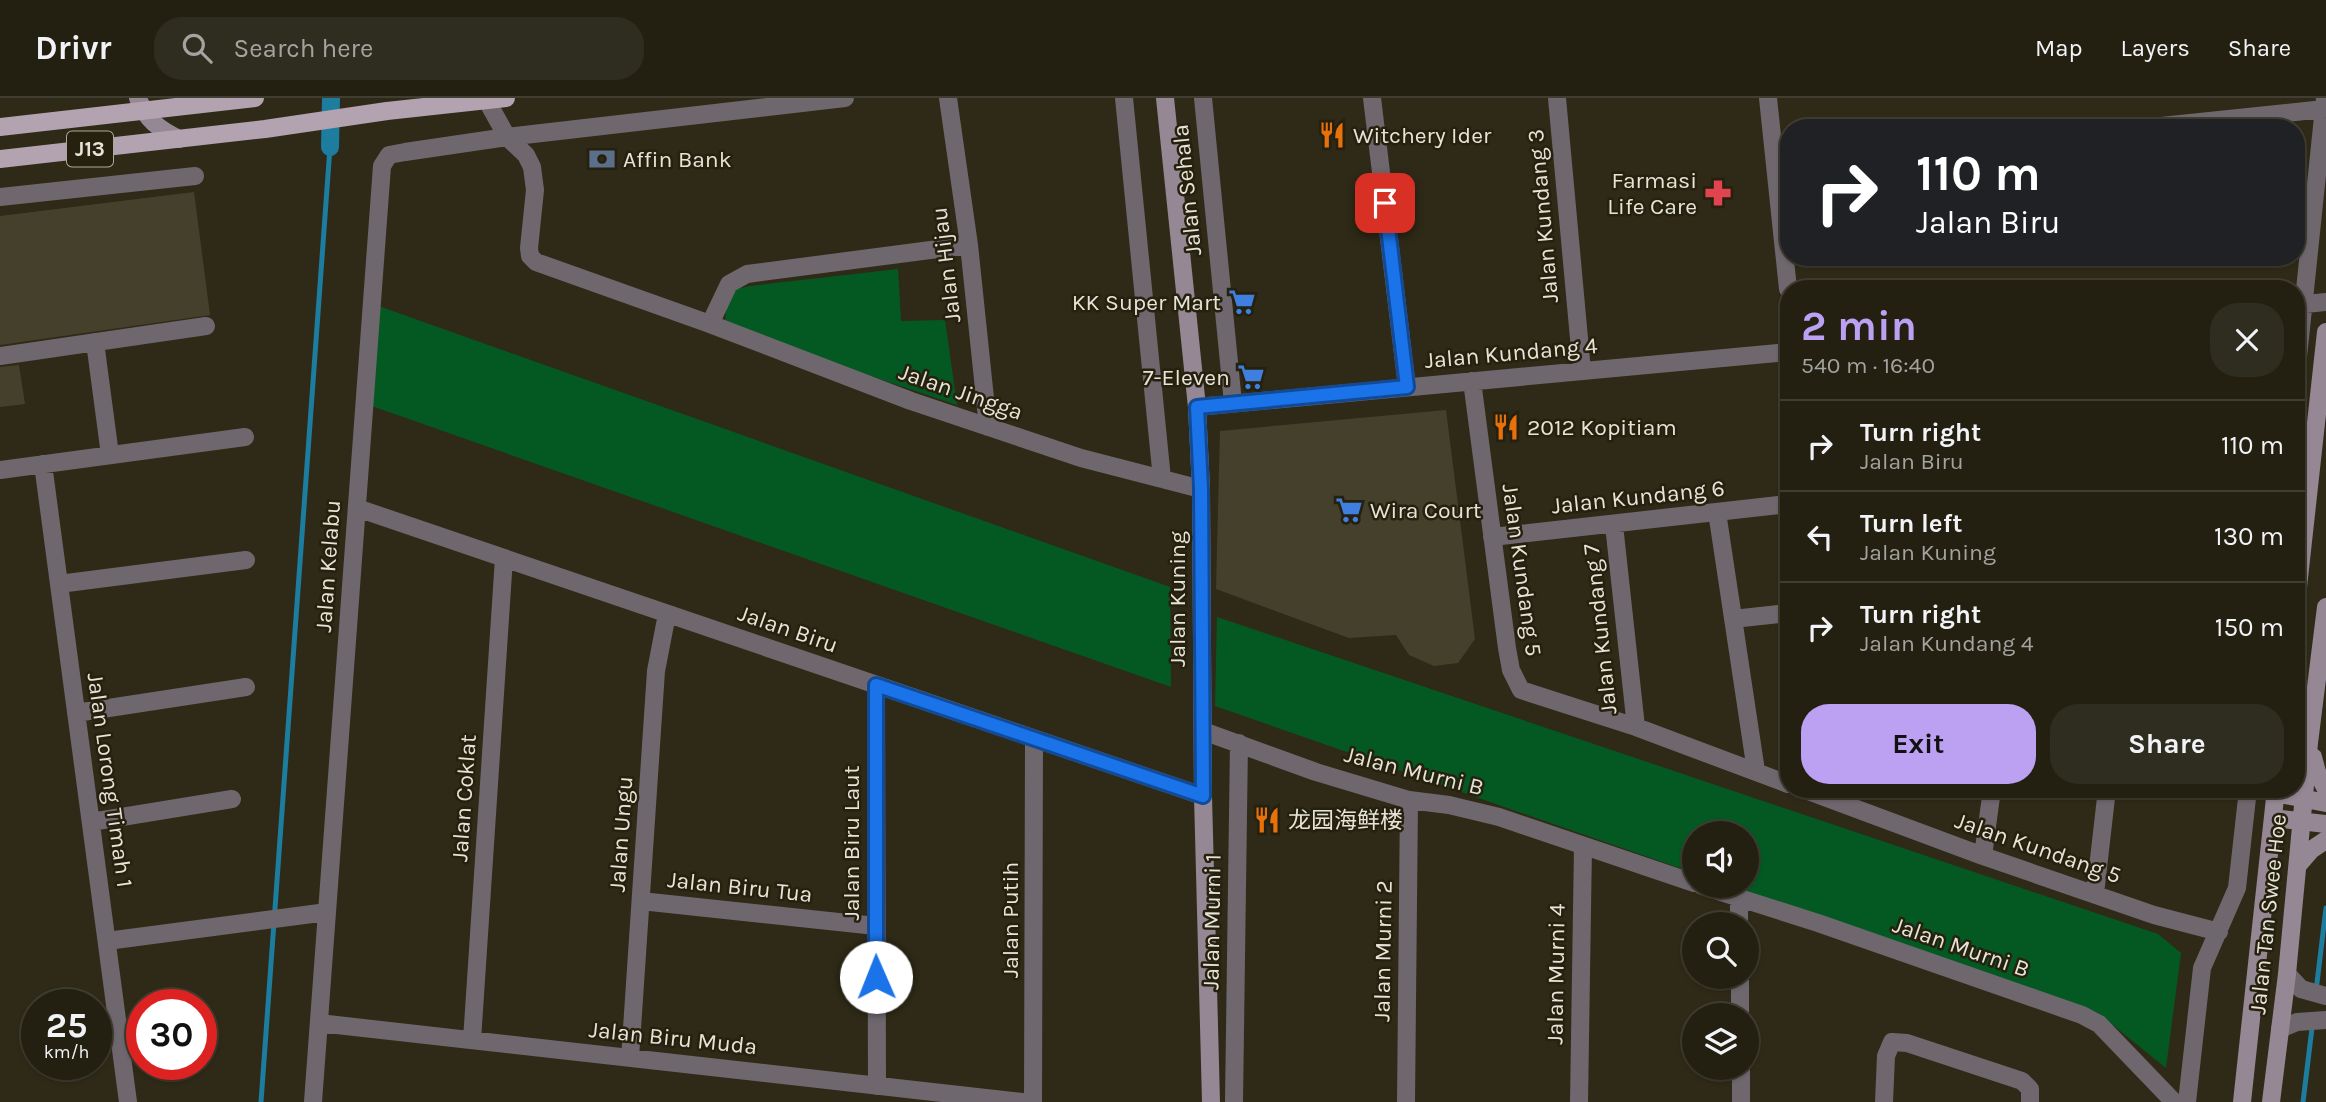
<!DOCTYPE html>
<meta charset="utf-8">
<style>
:root{--surface:#232011;--page:#2f2d1f;--text:#f1f3f6;--muted:#a3a39f;--line:#403e31;--accent:#bca0f2}
body{margin:0;font-family:Karla,"Noto Sans SC",sans-serif;background:var(--page);color:var(--text);height:100vh;display:flex;flex-direction:column;font-size:26px;white-space:nowrap}
*{box-sizing:border-box;margin:0}
p{font-size:23px;color:var(--muted)}
.icon{flex:none;width:38px;height:38px;fill:none;stroke:currentColor;stroke-width:2;stroke-linecap:round;stroke-linejoin:round}
.map{position:relative;flex:1;overflow:hidden}
.panel{position:absolute;left:1780px;top:182px;width:525px;height:518px;display:flex;flex-direction:column;background:var(--surface);border-radius:28px;box-shadow:0 2px 5px #0004,0 0 0 2px var(--line)}
.panel>*{flex:none}
.banner{position:absolute;left:1780px;top:21px;width:525px;height:147px;border-radius:28px;box-shadow:0 2px 5px #0004,0 0 0 2px var(--line);background:#202124;color:#fff;overflow:hidden}
.tools{position:absolute;left:1682px;top:723px;display:grid;gap:14px}
.tools a{display:grid;place-items:center;width:77px;height:77px;border-radius:50%;background:var(--surface);box-shadow:0 2px 5px #0004,0 0 0 2px var(--line);font-size:35px}
.speed{position:absolute;left:21px;top:891px;display:flex;gap:14px;font-size:35px;font-weight:700;text-align:center}
.speed>*{display:grid;place-content:center;width:91px;height:91px;border-radius:50%;background:var(--surface);box-shadow:0 2px 5px #0004,0 0 0 2px var(--line);line-height:1}
.speed small{font-size:18px;font-weight:400}
.speed .limit{border:10px solid #d22;background:#fff;color:#111}
.pin{position:absolute;display:grid;place-items:center;width:60px;height:60px;color:#fff;margin:-30px;border-radius:14px;box-shadow:0 4px 10px #0006}
.me{position:absolute;width:77px;margin:-38px;rotate:359deg;stroke-linejoin:round;filter:drop-shadow(0 0 5px #0008)}
.turn{display:flex;align-items:center;gap:24px;height:147px;padding:0 21px;font-size:32px}
.turn .icon{width:91px;height:91px;stroke-width:2.5}
.turn b{display:block;font-size:49px;line-height:60px}
.round{display:grid;place-items:center;flex:none;width:74px;height:74px;border-radius:28px;background:var(--page)}
.summary{display:flex;align-items:center;justify-content:space-between;height:119px;padding:0 21px}
h1{font-size:42px;font-weight:700;line-height:52px;color:var(--accent)}
.action{display:flex;gap:14px;margin-top:auto;padding:14px 21px}
.action a{flex:1;height:80px;border-radius:28px;background:var(--accent);color:#111;font-size:28px;font-weight:700;line-height:80px;text-align:center}
.action a+a{background:var(--page);color:var(--text)}
ul{padding:0;list-style:none}
li{display:flex;align-items:center;gap:21px;height:91px;padding:0 21px;border-top:2px solid var(--line)}
li div{flex:1}
li b{display:block;font-size:26px}
li em{font-style:normal}
header{display:flex;align-items:center;gap:42px;box-sizing:border-box;height:98px;padding:0 35px;background:var(--surface);border-bottom:2px solid var(--line)}
header strong{font-size:33px}
nav{display:flex;gap:38px;margin-inline-start:auto;font-size:24px}
.search{width:490px;height:63px;background:var(--page);display:flex;align-items:center;gap:18px;box-sizing:border-box;padding:0 24px;border-radius:28px;color:var(--muted);font-size:26px}
.map>svg:first-child{display:block}
.green{fill:#045923}
.lines{fill:none;stroke-linecap:round;stroke-linejoin:round}
.stream{stroke:#1c7d9f;stroke-width:5}
.canal{stroke:#1c7d9f;stroke-width:18}
.building{fill:#44402c}
.street{stroke:#6f676e;stroke-width:18}
.secondary{stroke:#958894;stroke-width:18}
.primary{stroke:#b3a3b1;stroke-width:18}
.route-casing{stroke:#114b97;stroke-width:18}
.route{stroke:#1a73e8;stroke-width:12}
.labels{text-anchor:middle;dominant-baseline:central;stroke-width:5;stroke-linejoin:round;paint-order:stroke}
.shield{fill:#25210e;stroke:#acaa9b;stroke-width:2}
.shield-label{font-size:21px;font-weight:bold;fill:#e6e4d8}
.poi-label{font-size:23px;fill:#e6e4d8;stroke:#25210e;text-anchor:start}
.street-label{font-size:23px;fill:#e6e4d8;stroke:#25210e}
</style>
<header>
<strong>Drivr</strong>
<div class="search"><svg class="icon" aria-label="search" viewBox="0 0 24 24"><circle cx="10" cy="10" r="6"/><path d="M15 15l6 6"/></svg>Search here</div>
<nav><a>Map</a><a>Layers</a><a>Share</a></nav>
</header>
<div class="map">
<svg width="2326" height="1004" viewBox="0 0 2326 1004">
<rect width="100%" height="100%" fill="#2f2a17"/>
<!-- green -->
<path class="green" d="M898 171 901 223 945 222 957 307 725 229 727 193 750 188Z
M373 206 1170 489 1171 589 366 306Z
M1217 519 2158 836 2181 855 2166 970 2098 915 1730 788H1746V735H1694V775L1215 608Z"/>
<g class="lines">
<!-- stream -->
<path class="stream" d="M2316 893 2326 810
M261 1004 330 49
M2303 1004 2312 930"/>
<!-- canal -->
<path class="canal" d="M330 49 331 0"/>
</g>
<!-- building -->
<path class="building" d="M194 94 210 217 0 247V118Z
M19 267 25 306 0 309V269Z
M1446 312 1475 541 1458 565 1434 568 1409 557 1396 537 1349 540 1216 491 1220 333Z"/>
<g class="lines">
<!-- street -->
<path class="street" d="M948 0 969 147 988 329
M1124 0 1162 381
M1203 0 1233 305
M1372 0 1407 289
M1557 0 1582 273
M1768 0 1788 191
M487 3 507 39 526 57 532 69 535 92 529 150 530 158 536 164 710 226 911 303 1081 360 1201 391
M2142 30 2324 11
M0 99 195 78
M2296 207 2326 204
M710 226 729 186 747 176 969 147
M95 244 110 357
M0 258 206 228
M2296 278 2325 0
M1472 283 1507 550 1511 572 1521 592 1636 629 1788 686
M1197 309 1788 254
M43 366 128 1004
M0 372 245 339
M357 410 1203 698
M1717 414 1756 673
M1614 427 1636 629
M1492 439 1788 406
M59 486 246 462
M1733 521 1788 515
M876 587 877 988
M76 615 246 589
M1203 633 1316 674 1409 702 1449 707 1499 719 1694 785
M1803 691 1983 758 2154 817 2219 834
M91 724 232 701
M1983 758 1992 691
M1702 788 1818 825 2082 917 2099 926 2174 1004
M2095 796 2107 691
M1739 801V826
M641 803 876 828
M107 843 327 814
M2287 876 2301 891 2326 898
M1740 878V917
M319 925 1022 1004
M2280 931 2297 924 2326 922
M472 942 504 460
M630 960 656 573 667 516
M1741 970V1004
M313 1004 382 68 389 57 405 54 507 39 845 0
M1033 1004 1034 641
M1234 1004 1239 645
M1406 1004 1409 702
M1579 1004 1583 748
M1884 1004 1886 958 1892 944 1907 945 2022 983 2030 991V1004
M2187 1004 2202 870 2237 790 2248 691"/>
<!-- secondary -->
<path class="secondary" d="M138 0C146 22 159 31 179 41
M1165 0 1197 309 1201 391 1203 698 1211 1004
M2296 507 2326 234
M2313 659 2317 674 2326 691
M2275 695 2326 705
M2273 720 2326 726
M2298 767 2311 752 2326 742
M2242 1004 2276 691
M2271 1004 2287 876 2309 645 2326 509"/>
<!-- primary -->
<path class="primary" d="M0 29 255 0
M0 61 265 31 387 13 506 0"/>
</g>
<g class="lines">
<!-- route casing -->
<g class="route-casing">
<path id="route" d="M876 879V587L1203 698 1201 391 1197 309 1407 289 1385 105"/>
</g>
<!-- route -->
<use href="#route" class="route"/>
</g>
<!-- icons -->
<defs>
<g id="restaurant-bare" transform="scale(2.1)"><path d="M-5-6h1v4h1v-4h1v4h1v-4h1v5L-1.5 .5V6h-2V.5L-5-1ZM5-6V6H3V1.5H1.5Q1.5-4 5-6Z" fill="#e8710a" stroke="#25210e" stroke-width="2.5" paint-order="stroke"/></g>
<g id="bank-bare" transform="scale(2.1)"><path d="M-6-4H6V4H-6ZM0-2.3a2.3 2.3 0 1 0 0 4.6a2.3 2.3 0 1 0 0-4.6Z" fill="#5c6f8a" stroke="#25210e" stroke-width="2.5" paint-order="stroke"/></g>
<g id="pharmacy-bare" transform="scale(2.1)"><path d="M-2-6h4v4h4v4h-4v4h-4v-4h-4v-4h4Z" fill="#e0444e" stroke="#25210e" stroke-width="2.5" paint-order="stroke"/></g>
<g id="supermarket-bare" transform="scale(2.1)"><path d="M-6-5.5h2.5l.6 2H6L4.5 2H-2.5L-4.4-4H-6ZM-1.5 3.2a1.3 1.3 0 1 0 .1 0ZM3 3.2a1.3 1.3 0 1 0 .1 0Z" fill="#3f7fe0" stroke="#25210e" stroke-width="2.5" paint-order="stroke"/></g>
</defs>
<g fill-rule="evenodd">
<use href="#restaurant-bare" x="1332" y="37"/>
<use href="#bank-bare" x="602" y="61"/>
<use href="#pharmacy-bare" x="1718" y="95"/>
<use href="#supermarket-bare" x="1242" y="204"/>
<use href="#supermarket-bare" x="1251" y="279"/>
<use href="#restaurant-bare" x="1506" y="329"/>
<use href="#supermarket-bare" x="1349" y="412"/>
<use href="#restaurant-bare" x="1267" y="722"/>
</g>
<g class="labels">
<!-- shield labels -->
<rect class="shield" x="67" y="33.5" width="46" height="35" rx="5"/>
<g class="shield-label">
<text x="90" y="51">J13</text>
</g>
<!-- poi labels -->
<g class="poi-label">
<text x="1353" y="37">Witchery Ider</text>
<text x="623" y="61">Affin Bank</text>
<text x="1697" y="82" text-anchor="end">Farmasi<tspan x="1697" dy="26">Life Care</tspan></text>
<text x="1221" y="204" text-anchor="end">KK Super Mart</text>
<text x="1230" y="279" text-anchor="end">7-Eleven</text>
<text x="1527" y="329">2012 Kopitiam</text>
<text x="1370" y="412">Wira Court</text>
<text x="1288" y="722">龙园海鲜楼</text>
</g>
<!-- street labels -->
<g class="street-label">
<text transform="translate(1187 92) rotate(-96)">Jalan Sehala</text>
<text transform="translate(1543 118) rotate(-95)">Jalan Kundang 3</text>
<text transform="translate(946 167) rotate(-97)">Jalan Hijau</text>
<text transform="translate(1511 255) rotate(-5)">Jalan Kundang 4</text>
<text transform="translate(961 294) rotate(19)">Jalan Jingga</text>
<text transform="translate(1638 399) rotate(-6)">Jalan Kundang 6</text>
<text transform="translate(328 468) rotate(-86)">Jalan Kelabu</text>
<text transform="translate(1522 472) rotate(82)">Jalan Kundang 5</text>
<text transform="translate(1177 501) rotate(-90)">Jalan Kuning</text>
<text transform="translate(788 531) rotate(19)">Jalan Biru</text>
<text transform="translate(1600 531) rotate(-96)">Jalan Kundang 7</text>
<text transform="translate(1414 673) rotate(14)">Jalan Murni B</text>
<text transform="translate(110 682) rotate(82)">Jalan Lorong Timah 1</text>
<text transform="translate(464 700) rotate(-86)">Jalan Coklat</text>
<text transform="translate(621 736) rotate(-86)">Jalan Ungu</text>
<text transform="translate(851 745) rotate(-90)">Jalan Biru Laut</text>
<text transform="translate(2038 750) rotate(19)">Jalan Kundang 5</text>
<text transform="translate(740 789) rotate(6)">Jalan Biru Tua</text>
<text transform="translate(2268 816) rotate(-84)">Jalan Tan Swee Hoe</text>
<text transform="translate(1010 822) rotate(-90)">Jalan Putih</text>
<text transform="translate(1212 824) rotate(-89)">Jalan Murni 1</text>
<text transform="translate(1961 849) rotate(19)">Jalan Murni B</text>
<text transform="translate(1383 853) rotate(-89)">Jalan Murni 2</text>
<text transform="translate(1556 876) rotate(-89)">Jalan Murni 4</text>
<text transform="translate(673 940) rotate(6)">Jalan Biru Muda</text>
</g>
</g>
</svg>
<div class="tools">
<a><svg class="icon" aria-label="sound" viewBox="0 0 24 24"><path d="M4 9h4l5-4v14l-5-4H4zM17 9q2 3 0 6"/></svg></a>
<a><svg class="icon" aria-label="search" viewBox="0 0 24 24"><circle cx="10" cy="10" r="6"/><path d="M15 15l6 6"/></svg></a>
<a><svg class="icon" aria-label="layers" viewBox="0 0 24 24"><path d="M12 4l9 5-9 5-9-5zM3 14l9 5 9-5"/></svg></a>
</div>
<div class="speed"><div>25<small>km/h</small></div><div class="limit">30</div></div>
<div class="pin" style="left:1385px;top:105px;background:#d93025"><svg class="icon" aria-label="arrive" viewBox="0 0 24 24"><path d="M6 21V4h12l-3 4 3 4H6"/></svg></div>
<svg class="me" style="left:876px;top:879px" viewBox="-20 -20 40 40"><circle r="19" fill="#fff"/><path d="M0-13L10 11 0 6-10 11z" fill="#1a73e8"/></svg>
<div class="banner">
<div class="turn"><svg class="icon" aria-label="right" viewBox="0 0 24 24"><path d="M7 20v-9h11M14 6l5 5-5 5"/></svg><div><b>110 m</b>Jalan Biru</div></div>
</div>
<section class="panel">
<div class="summary"><div><h1>2 min</h1><p>540 m · 16:40</p></div><a class="round"><svg class="icon" aria-label="close" viewBox="0 0 24 24"><path d="M6 6l12 12M18 6L6 18"/></svg></a></div>
<ul>
<li><svg class="icon" aria-label="right" viewBox="0 0 24 24"><path d="M7 20v-9h11M14 6l5 5-5 5"/></svg><div><b>Turn right</b><p>Jalan Biru</p></div><em>110 m</em></li>
<li><svg class="icon" aria-label="left" viewBox="0 0 24 24"><path d="M17 20v-9H6M10 6l-5 5 5 5"/></svg><div><b>Turn left</b><p>Jalan Kuning</p></div><em>130 m</em></li>
<li><svg class="icon" aria-label="right" viewBox="0 0 24 24"><path d="M7 20v-9h11M14 6l5 5-5 5"/></svg><div><b>Turn right</b><p>Jalan Kundang 4</p></div><em>150 m</em></li>
</ul>
<div class="action"><a>Exit</a><a>Share</a></div>
</section>
</div>
